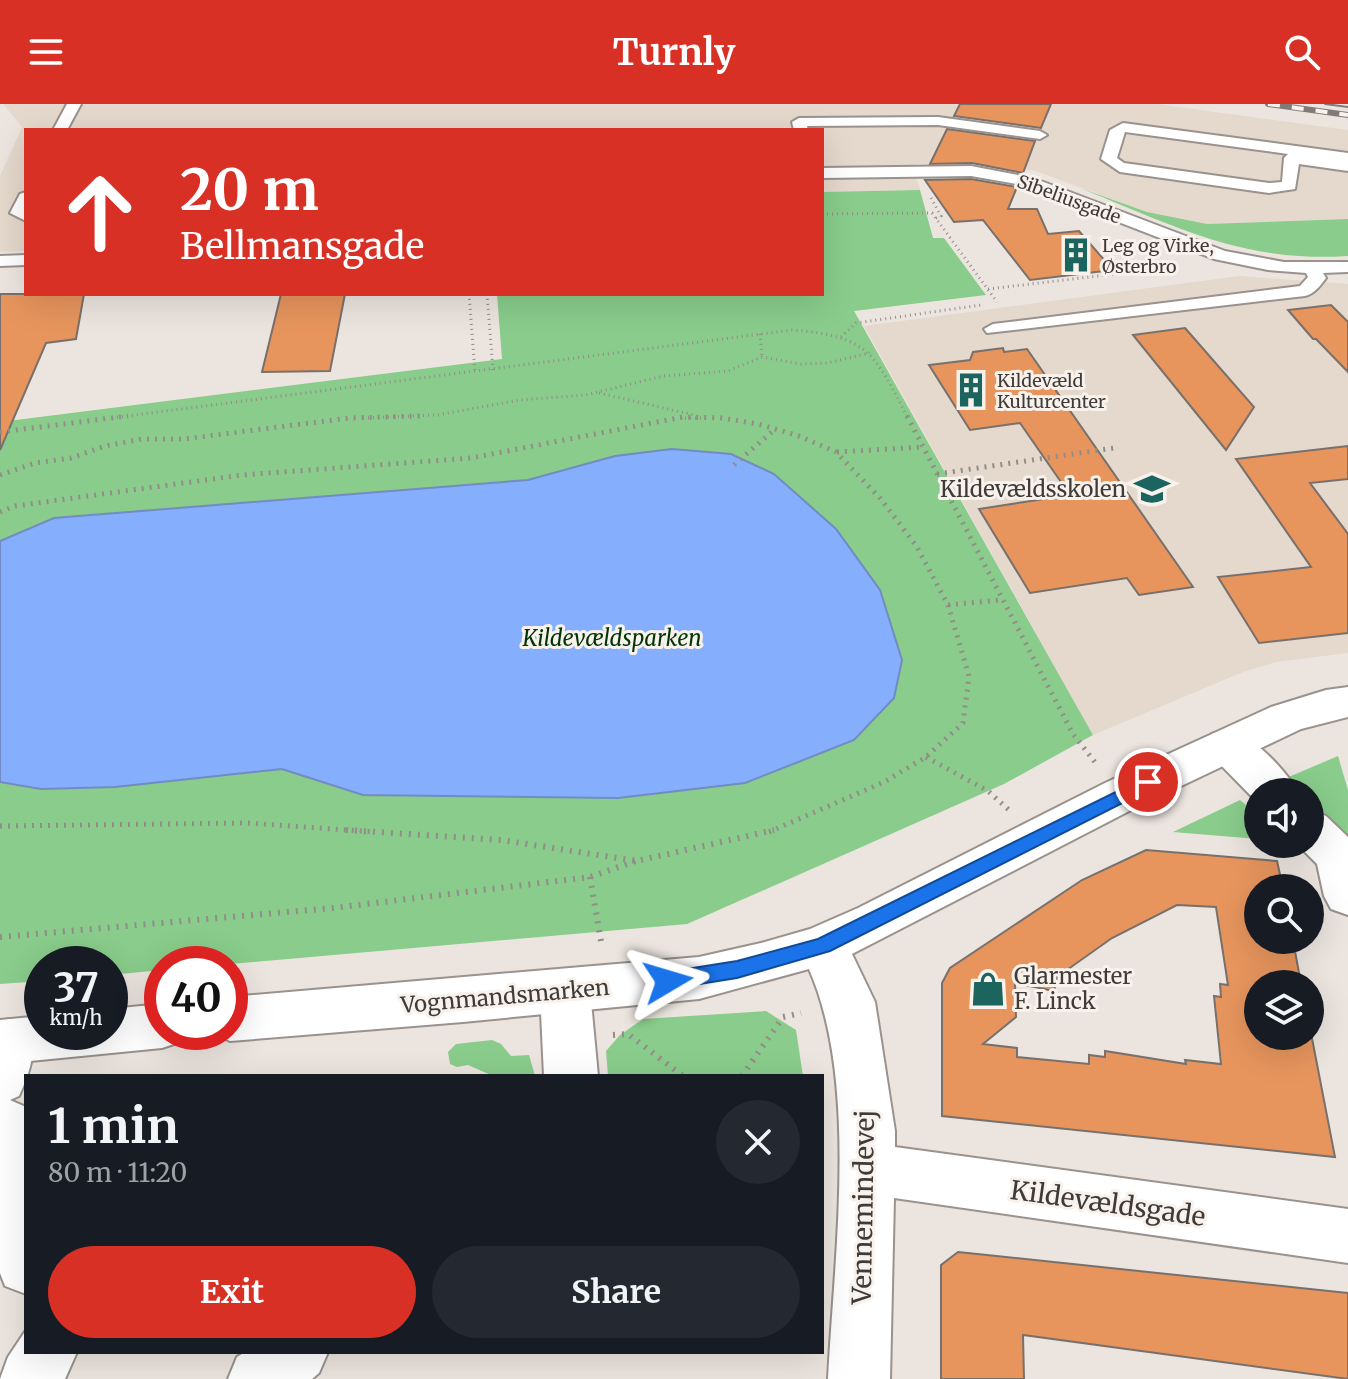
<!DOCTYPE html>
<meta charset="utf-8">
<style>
:root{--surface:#171b24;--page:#242831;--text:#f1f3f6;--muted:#9ea1a6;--accent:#d93025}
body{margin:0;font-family:Merriweather,serif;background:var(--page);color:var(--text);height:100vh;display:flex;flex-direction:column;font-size:30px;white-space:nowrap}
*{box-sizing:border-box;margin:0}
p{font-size:26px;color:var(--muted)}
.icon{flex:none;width:44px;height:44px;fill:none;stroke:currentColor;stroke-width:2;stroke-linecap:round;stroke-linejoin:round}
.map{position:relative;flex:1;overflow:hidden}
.side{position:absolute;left:24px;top:970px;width:800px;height:280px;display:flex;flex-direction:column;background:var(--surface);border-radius:0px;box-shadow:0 8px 32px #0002}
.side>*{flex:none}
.hud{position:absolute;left:24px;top:24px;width:800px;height:168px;border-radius:0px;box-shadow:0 8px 32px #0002;background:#d93025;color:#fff;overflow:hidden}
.controls{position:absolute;left:1244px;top:674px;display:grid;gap:16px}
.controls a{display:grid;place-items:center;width:80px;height:80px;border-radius:50%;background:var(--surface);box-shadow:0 8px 32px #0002;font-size:40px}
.speed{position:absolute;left:24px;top:842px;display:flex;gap:16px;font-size:40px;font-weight:700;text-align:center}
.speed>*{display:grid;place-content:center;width:104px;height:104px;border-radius:50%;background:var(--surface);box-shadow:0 8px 32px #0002;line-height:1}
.speed small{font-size:20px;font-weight:400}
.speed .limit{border:12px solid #d22;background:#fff;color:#111}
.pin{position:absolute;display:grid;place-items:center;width:68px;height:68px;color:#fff;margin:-34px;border:4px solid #fff;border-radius:50%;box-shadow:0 2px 8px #0007}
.me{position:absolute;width:88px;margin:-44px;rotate:83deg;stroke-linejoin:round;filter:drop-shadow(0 0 6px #0008)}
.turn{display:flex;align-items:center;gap:28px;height:168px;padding:0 24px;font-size:36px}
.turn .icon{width:104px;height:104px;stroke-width:2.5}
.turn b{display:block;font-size:56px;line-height:68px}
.round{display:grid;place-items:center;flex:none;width:84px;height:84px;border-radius:42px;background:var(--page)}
.summary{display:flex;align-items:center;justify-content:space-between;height:136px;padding:0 24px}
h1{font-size:48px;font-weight:700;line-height:60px}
.cta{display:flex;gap:16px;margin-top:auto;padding:16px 24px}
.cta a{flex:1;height:92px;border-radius:48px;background:var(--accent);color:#fff;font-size:32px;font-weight:700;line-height:92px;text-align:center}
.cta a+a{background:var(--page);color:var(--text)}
header{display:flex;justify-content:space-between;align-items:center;height:104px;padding:0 24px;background:var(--accent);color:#fff;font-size:36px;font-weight:700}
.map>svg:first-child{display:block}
.built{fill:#e5d8cc}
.green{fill:#89cc8b}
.water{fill:#85affd;stroke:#708cc2;stroke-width:2}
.building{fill:#e7955d;stroke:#78706c;stroke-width:2;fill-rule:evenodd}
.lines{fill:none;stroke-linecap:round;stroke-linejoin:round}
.service-casing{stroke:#99928d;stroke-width:4}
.minor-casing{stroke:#99928d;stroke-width:4}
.tertiary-casing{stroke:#99928d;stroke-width:4}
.path-far2{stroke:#928d89;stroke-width:3;stroke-dasharray:1 4;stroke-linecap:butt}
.path-far1{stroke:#928d89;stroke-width:5;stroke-dasharray:2 6;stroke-linecap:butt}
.path{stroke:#928d89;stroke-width:6;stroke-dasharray:2 7;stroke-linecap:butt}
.service{fill:#fff;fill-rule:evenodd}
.minor{fill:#fff;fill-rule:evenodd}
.tertiary{fill:#fff;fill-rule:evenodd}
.tram{stroke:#807b78;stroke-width:2}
.rail-casing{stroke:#807b78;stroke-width:6}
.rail{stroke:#f9f2ec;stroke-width:4;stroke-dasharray:12;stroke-linecap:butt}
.route{fill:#1a73e8;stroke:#114b97;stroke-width:2}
.labels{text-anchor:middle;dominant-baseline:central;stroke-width:6;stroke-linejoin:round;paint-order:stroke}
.far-street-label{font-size:18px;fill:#3e3b39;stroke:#f9f2ec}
.far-poi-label{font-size:18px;fill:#3e3b39;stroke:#f9f2ec;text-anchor:start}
.poi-label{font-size:22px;fill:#3e3b39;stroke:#f9f2ec;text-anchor:end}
.park-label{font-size:22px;font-style:italic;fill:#003607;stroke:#f9f2ec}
.street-label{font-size:22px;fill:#3e3b39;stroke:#f9f2ec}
.near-street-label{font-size:26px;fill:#3e3b39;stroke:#f9f2ec}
</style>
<header><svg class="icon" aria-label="menu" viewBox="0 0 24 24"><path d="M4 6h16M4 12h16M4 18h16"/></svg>Turnly<svg class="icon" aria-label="search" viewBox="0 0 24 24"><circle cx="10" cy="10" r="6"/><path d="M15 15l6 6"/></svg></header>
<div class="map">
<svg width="1348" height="1275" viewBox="0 0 1348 1275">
<rect width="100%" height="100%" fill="#ece5df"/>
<!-- built -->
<path class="built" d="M3 0H1156L1348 26V115L1207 120 1180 116 1147 108 1036 67 976 58 913 60 920 86 822 88V26H26V147L0 148V72L22 23Z
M1239 172 1348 180V549L1276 558 1243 568 1093 631 864 222Z"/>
<!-- green -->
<path class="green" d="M1080 84 1147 108 1207 120 1348 115V152C1242 159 1175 122 1080 84Z
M920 86 933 134H944L986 191 854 207 1093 631 1004 680 687 820 230 860H162V866L110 871V860H42V877L0 880V318L502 255 497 190H822V88Z
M1338 652 1348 686V732L1310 698V688H1299L1284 675Z
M1240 696 1258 711V735L1173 728Z
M766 907 796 926 803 972H608L606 947 620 931 643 915Z
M492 936 501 940 511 952 529 951 535 972H493L468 961 457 963 450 960 448 948 456 940Z"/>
<!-- water -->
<path class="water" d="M672 345 731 350 774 370 836 425 880 486 902 556 894 594 854 636 745 679 618 694 363 691 282 665 115 683 41 685 0 678V437L54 414 528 376 615 352Z"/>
<!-- building -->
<path class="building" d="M960 0H1051L1041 24 954 12Z
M947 25 1035 37 1023 69 972 59 930 60Z
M971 75 1017 83 1008 105H1037L1048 130 1079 127 1113 166 1030 176 983 116 954 118 925 76Z
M0 190H84L76 235 46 239 0 346Z
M281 190H345L330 267 262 268Z
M1331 201 1348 218V268L1316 235H1313L1288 206Z
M1185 224 1254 303 1226 346 1133 231Z
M1003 244 1004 248 1027 245 1193 483 1139 491 1127 474 1030 489 979 405 1070 391 1020 319 970 326 929 261 970 256 973 248Z
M1348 342V375L1310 379 1348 430V529L1259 539 1218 473 1311 463 1236 355Z
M1146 746 1277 757 1283 784H1258V836H1293L1301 880H1258V932H1310V924L1335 1053 942 1012V879L950 864 1082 776ZM1177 801 1216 803 1228 881 1220 880 1221 893 1214 892 1221 960 1185 956 1186 960 1105 947V953L1089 951V960L1017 953V944L983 940 1016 913 1015 879 1054 887 1057 873 1112 834Z
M958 1148 1348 1189V1275L1023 1231 1024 1275H941V1161Z"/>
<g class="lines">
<!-- service casing -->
<g class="service-casing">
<path id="service" d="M67 0H81L67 26H53Z
M938 13 1040 27 1047 31 1040 35 938 21 807 22 808 26H794L792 18 799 14Z
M1123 19 1348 49V67L1299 60 1295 85 1269 89 1120 68 1101 55 1110 26ZM1125 28 1288 50 1284 54 1282 78 1269 79 1124 59 1117 54Z
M971 62 1033 74 1225 147 1284 158H1348V168L1323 169 1326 174C1320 182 1314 190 1305 192L987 229 984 225 993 220 1300 182 1308 173 1306 169 1268 166 1214 155 1023 81 971 72 822 74V64Z
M26 88V117L10 109 20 90Z
M26 151V161L0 162V152Z"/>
</g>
<!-- minor casing -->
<g class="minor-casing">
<path id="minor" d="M1228 625C1254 633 1284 664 1298 688H1258V699L1212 652 1206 641 1212 630Z
M1310 706 1326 712 1348 733V811L1331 805 1324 792 1317 760 1297 740H1310Z
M565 866 583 872 590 887 598 972H544L540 887 547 872Z
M9 915 27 921C39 945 29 970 19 992L10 996 26 1003V1190L5 1182 0 1169V918Z
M26 1226V1248H77L65 1275H0L8 1253Z
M245 1248H328L319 1269 312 1275H228L237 1253Z"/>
</g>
<!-- tertiary casing -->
<g class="tertiary-casing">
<path id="tertiary" d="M1348 583V613L1301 625 1137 703 852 850 875 898 895 1027V1043L1348 1105V1159L894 1094 890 1275H828C834 1153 859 978 809 865L699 895 463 918 230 937 211 928H230V893L699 853 761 839 810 825 858 804 1105 679 1271 603 1326 586Z
M162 900V928H185L180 938 162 944 0 960V916L42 912V928H110V905Z"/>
</g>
<!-- path-far2 -->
<path class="path-far2" d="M931 94 941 112 936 114
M822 110 932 109 997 198
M988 185 1115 170 1138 160
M469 190 475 268
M487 190 493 266
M760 230 762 253
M841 233 856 219 981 201
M599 289 694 311
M112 314 792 226C870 232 874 250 908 314
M363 314 437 311 520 296 586 291 663 272 728 267 762 253 801 260 827 259 870 249
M680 314H704"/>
<!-- path-far1 -->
<path class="path-far1" d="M907 312 1073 630 1098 662
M0 328 128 312
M837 348 924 343
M734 361 775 325
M937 370 1114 344
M0 371 35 359 71 354 105 342 142 335H184L350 314 421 312
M0 408 15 402 242 371 471 354 683 313 722 314 758 320 799 332 836 348 880 394 917 443 948 501 969 572 963 619 926 653 884 678 769 728
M948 501 1000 496
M926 653 988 687 1009 706
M0 722 248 719 375 728"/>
<!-- path -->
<path class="path" d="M346 726 501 736 637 757 774 726
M590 773 602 843
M0 833 333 804 590 773 636 757
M613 931 628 930 683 972
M742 972 783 913 801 909"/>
<!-- service -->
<use href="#service" class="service"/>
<!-- minor -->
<use href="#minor" class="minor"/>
<!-- tertiary -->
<use href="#tertiary" class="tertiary"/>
<!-- tram -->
<path class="tram" d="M1325 0 1348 3"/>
<!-- rail casing -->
<g class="rail-casing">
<path id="rail" d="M1268 0 1348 11"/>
</g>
<!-- rail -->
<use href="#rail" class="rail"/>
</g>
<!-- route -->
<path class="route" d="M1148 672 1154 674 1157 678 1154 683 830 847 737 874 668 885 661 883 658 877 661 871 668 868 737 857 818 835Z"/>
<!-- icons -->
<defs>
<g id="building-bare" transform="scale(2.76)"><path d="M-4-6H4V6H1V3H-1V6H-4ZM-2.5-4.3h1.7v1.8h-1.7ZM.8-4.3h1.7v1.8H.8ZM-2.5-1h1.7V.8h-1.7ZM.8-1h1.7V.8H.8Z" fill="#1b655e" stroke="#f9f2ec" stroke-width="2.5" paint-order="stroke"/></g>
<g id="school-bare" transform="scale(2.76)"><path d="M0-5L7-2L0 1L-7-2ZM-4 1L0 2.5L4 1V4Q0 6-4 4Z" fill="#1b655e" stroke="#f9f2ec" stroke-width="2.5" paint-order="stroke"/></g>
<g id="shop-bare" transform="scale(2.76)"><path d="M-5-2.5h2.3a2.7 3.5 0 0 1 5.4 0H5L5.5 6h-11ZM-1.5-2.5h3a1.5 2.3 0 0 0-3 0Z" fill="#1b655e" stroke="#f9f2ec" stroke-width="2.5" paint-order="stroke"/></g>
</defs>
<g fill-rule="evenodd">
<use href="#building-bare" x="1076" y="151"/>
<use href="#building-bare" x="971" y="286"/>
<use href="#school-bare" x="1152" y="385"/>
<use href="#shop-bare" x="988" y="885"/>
</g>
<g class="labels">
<!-- far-street labels -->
<g class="far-street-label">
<text transform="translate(1069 95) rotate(20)">Sibeliusgade</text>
</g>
<!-- far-poi labels -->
<g class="far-poi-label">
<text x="1102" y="141">Leg og Virke,<tspan x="1102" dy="21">Østerbro</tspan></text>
<text x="997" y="276">Kildevæld<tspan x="997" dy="21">Kulturcenter</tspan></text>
</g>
<!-- poi labels -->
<g class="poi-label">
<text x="1126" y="385">Kildevældsskolen</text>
<text x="1014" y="872" text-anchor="start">Glarmester<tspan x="1014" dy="25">F. Linck</tspan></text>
</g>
<!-- park labels -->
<g class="park-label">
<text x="612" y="534">Kildevældsparken</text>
</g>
<!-- street labels -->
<g class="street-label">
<text transform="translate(505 892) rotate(-5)">Vognmandsmarken</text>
</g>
<!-- near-street labels -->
<g class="near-street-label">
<text transform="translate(1108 1099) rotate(8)">Kildevældsgade</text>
<text transform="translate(863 1103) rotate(-89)">Vennemindevej</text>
</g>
</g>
</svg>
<div class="controls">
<a><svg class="icon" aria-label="sound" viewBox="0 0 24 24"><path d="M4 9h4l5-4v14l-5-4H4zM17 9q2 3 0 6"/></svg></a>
<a><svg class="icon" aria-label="search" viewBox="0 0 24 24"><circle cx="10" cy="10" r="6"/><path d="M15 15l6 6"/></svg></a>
<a><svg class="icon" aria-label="layers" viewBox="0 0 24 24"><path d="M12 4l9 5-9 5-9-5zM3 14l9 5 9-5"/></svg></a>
</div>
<div class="speed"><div>37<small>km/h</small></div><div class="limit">40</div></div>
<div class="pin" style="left:1148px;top:678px;background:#d93025"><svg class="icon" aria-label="arrive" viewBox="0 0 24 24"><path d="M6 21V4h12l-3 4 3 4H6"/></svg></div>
<svg class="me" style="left:668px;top:877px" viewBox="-20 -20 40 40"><path d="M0-17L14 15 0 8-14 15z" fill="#1a73e8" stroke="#fff" stroke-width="4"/></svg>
<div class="hud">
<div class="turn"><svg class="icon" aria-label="ahead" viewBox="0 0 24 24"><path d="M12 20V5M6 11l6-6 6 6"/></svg><div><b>20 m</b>Bellmansgade</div></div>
</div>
<section class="side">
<div class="summary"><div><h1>1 min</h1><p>80 m · 11:20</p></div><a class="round"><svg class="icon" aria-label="close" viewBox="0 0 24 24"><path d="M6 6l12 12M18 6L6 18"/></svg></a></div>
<div class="cta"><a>Exit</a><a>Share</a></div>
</section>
</div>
